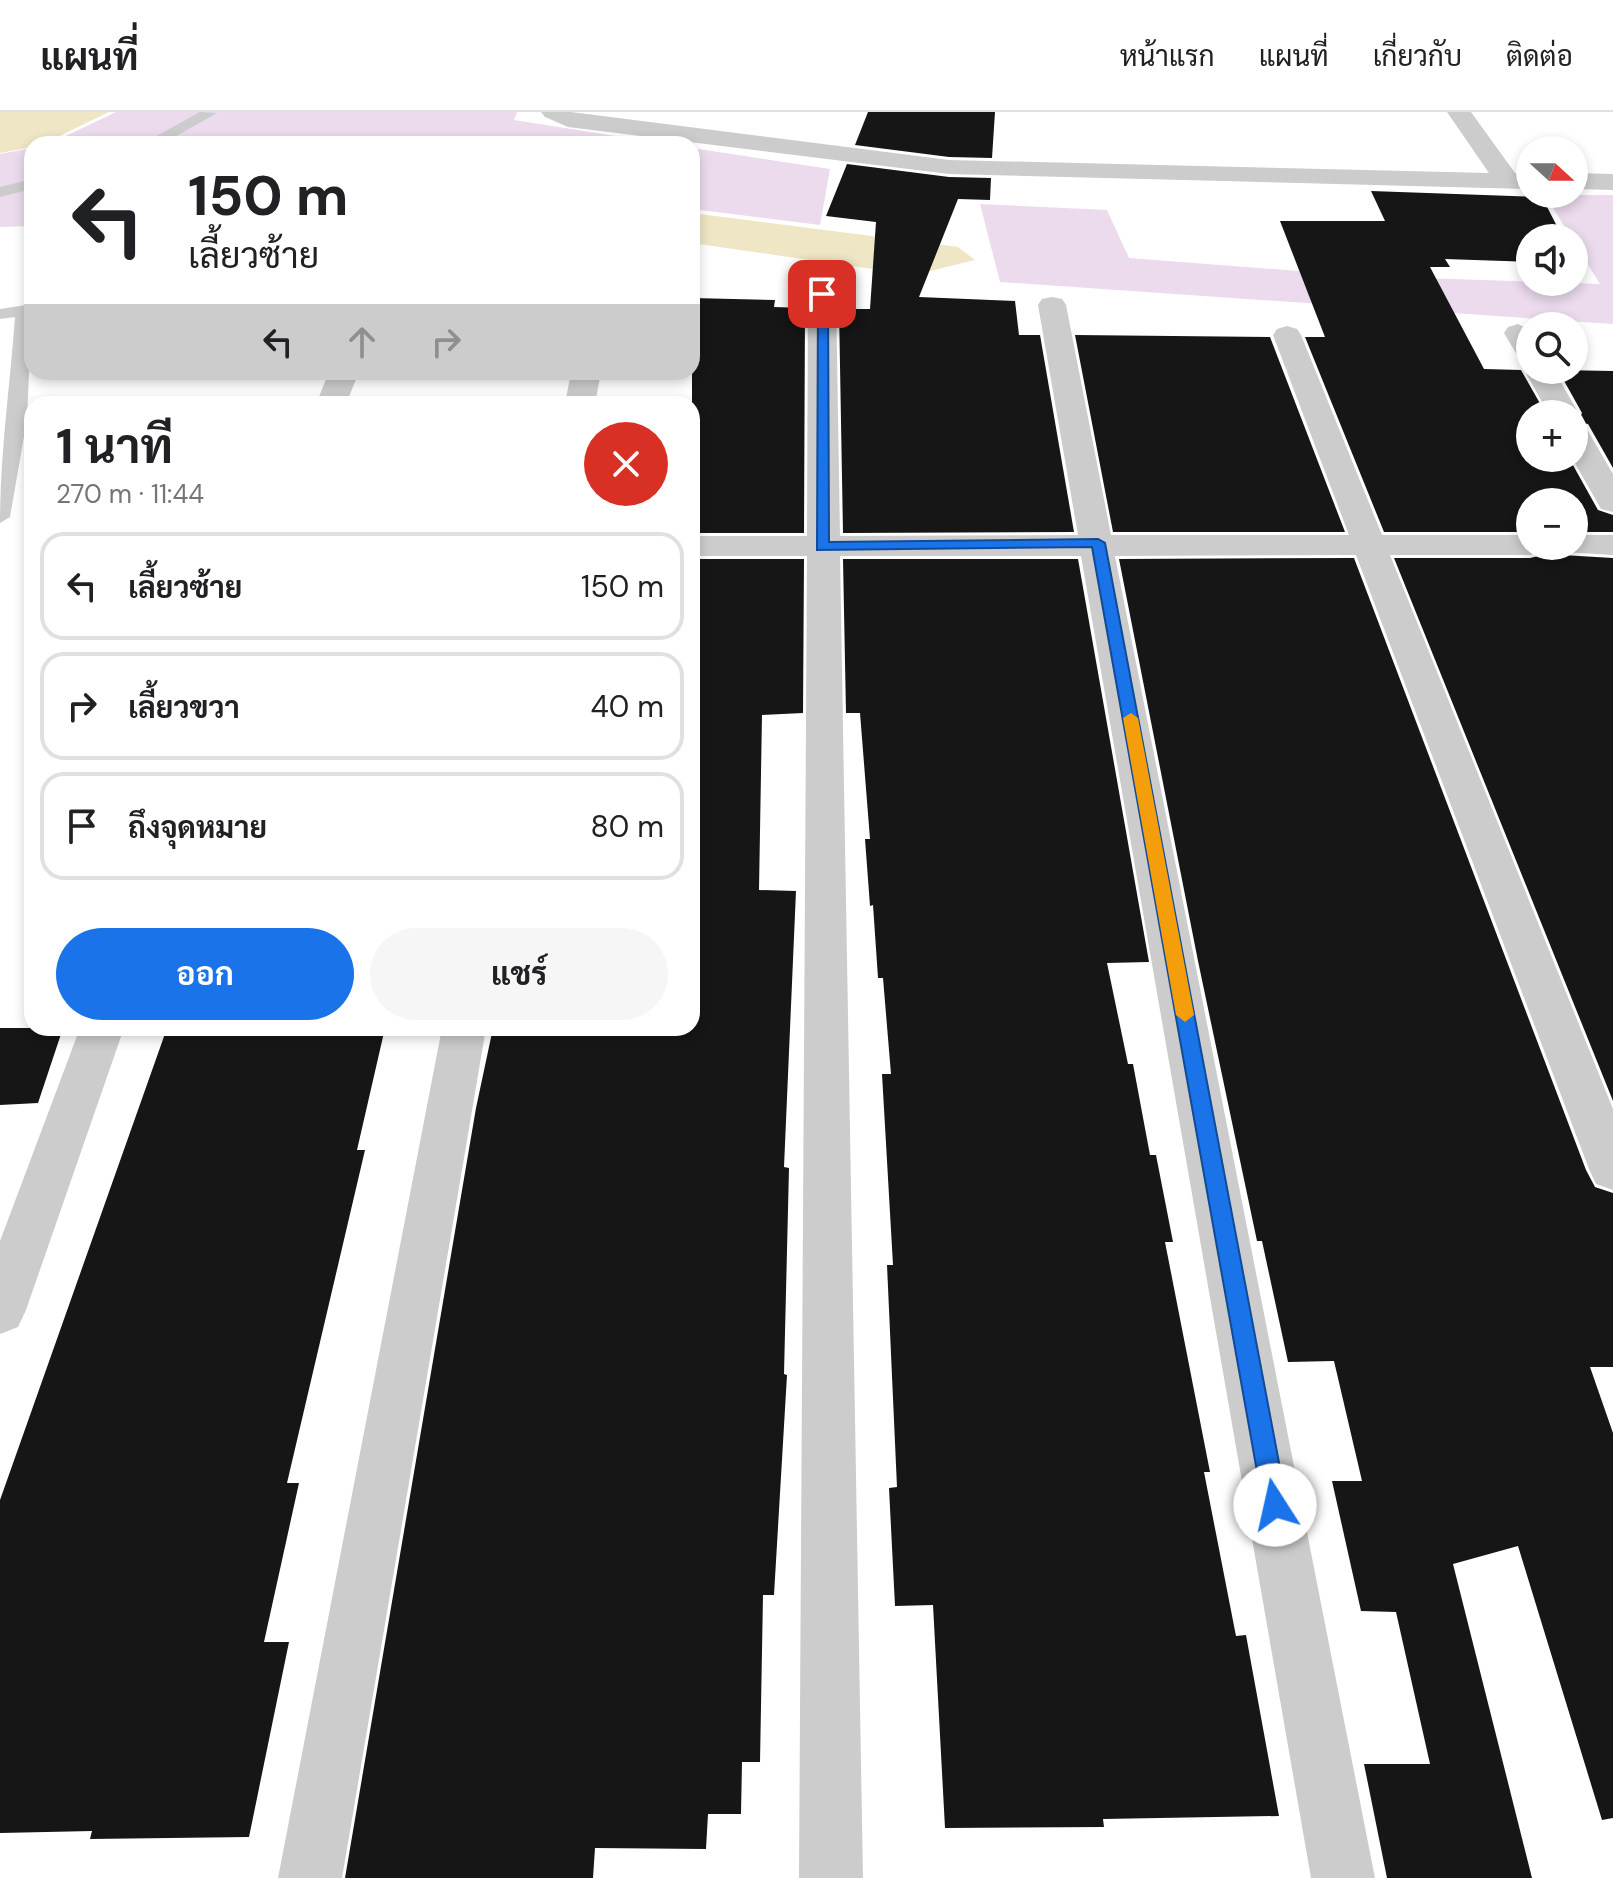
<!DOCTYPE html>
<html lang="th">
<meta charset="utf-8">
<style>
:root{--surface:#fff;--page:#f6f6f6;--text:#202124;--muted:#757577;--line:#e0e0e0;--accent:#1a73e8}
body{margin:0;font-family:"DM Sans",Sarabun,sans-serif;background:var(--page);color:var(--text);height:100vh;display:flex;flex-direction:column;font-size:30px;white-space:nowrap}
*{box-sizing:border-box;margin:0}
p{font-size:26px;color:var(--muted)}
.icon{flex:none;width:44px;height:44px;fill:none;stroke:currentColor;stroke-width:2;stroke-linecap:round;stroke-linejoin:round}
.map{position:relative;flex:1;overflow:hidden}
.drawer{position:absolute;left:24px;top:284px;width:676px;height:640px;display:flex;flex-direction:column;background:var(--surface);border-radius:24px;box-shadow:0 4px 12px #0003}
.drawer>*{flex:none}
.top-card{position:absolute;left:24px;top:24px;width:676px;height:244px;border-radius:24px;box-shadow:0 4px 12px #0003;background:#fff;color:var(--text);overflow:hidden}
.needle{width:52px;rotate:111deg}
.tools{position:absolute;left:1516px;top:24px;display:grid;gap:16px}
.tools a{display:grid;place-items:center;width:72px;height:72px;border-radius:50%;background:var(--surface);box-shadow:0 4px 12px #0003;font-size:40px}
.pin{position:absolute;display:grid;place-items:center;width:68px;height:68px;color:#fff;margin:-34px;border-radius:16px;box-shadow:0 4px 12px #0006}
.me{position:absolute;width:88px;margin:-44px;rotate:350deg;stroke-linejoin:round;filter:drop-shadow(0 0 6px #0008)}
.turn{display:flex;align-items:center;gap:28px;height:168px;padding:0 32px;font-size:36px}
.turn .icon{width:104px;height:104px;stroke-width:2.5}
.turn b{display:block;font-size:56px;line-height:68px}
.lanes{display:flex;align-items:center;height:76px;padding:0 32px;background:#0003;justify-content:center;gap:40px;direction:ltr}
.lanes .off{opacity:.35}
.round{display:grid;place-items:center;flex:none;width:84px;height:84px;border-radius:42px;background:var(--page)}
.summary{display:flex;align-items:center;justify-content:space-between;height:136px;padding:0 32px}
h1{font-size:48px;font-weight:700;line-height:60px}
.primary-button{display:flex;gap:16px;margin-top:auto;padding:16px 32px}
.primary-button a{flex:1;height:92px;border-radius:48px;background:var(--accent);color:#fff;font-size:32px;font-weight:700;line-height:92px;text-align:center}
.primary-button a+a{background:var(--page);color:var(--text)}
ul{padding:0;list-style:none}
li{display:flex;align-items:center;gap:24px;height:108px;margin:0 16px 12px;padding:0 16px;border:4px solid var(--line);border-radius:24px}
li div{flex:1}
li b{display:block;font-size:30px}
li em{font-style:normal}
header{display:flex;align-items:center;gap:48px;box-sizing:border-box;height:112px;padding:0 40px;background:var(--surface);border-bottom:2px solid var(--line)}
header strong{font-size:38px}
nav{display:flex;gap:44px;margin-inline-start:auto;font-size:28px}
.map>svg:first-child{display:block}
.green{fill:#ebdbed}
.water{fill:#efe6c5}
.building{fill:#161616}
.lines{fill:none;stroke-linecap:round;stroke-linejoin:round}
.service{fill:#ccc;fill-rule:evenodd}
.minor{fill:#ccc;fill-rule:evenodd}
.route{fill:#1a73e8;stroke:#114b97;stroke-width:2}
.slow{fill:#f59e0b}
</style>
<header>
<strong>แผนที่</strong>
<nav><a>หน้าแรก</a><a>แผนที่</a><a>เกี่ยวกับ</a><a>ติดต่อ</a></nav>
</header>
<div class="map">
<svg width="1613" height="1766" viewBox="0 0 1613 1766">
<rect width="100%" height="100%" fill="#fff"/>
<!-- green -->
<path class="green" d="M116 0H517L514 8 667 32H49Z
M32 36V114L0 115V42Z
M692 36 830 57 820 113 692 97Z
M1545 83H1613V212L1000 170 980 92 1107 98 1129 146 1364 164 1600 172Z"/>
<!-- water -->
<path class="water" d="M0 0H109L43 32H32V35L0 41Z
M692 101 958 135 975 148 914 163 692 131Z"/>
<!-- building -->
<path class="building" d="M868 0H995L992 46 949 45 855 33Z
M847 52 949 65 991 66 990 88 958 87 919 185 1015 189 1019 223H1040L1074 420 843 421 839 197H870L876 110 826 104Z
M1371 79 1542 85 1563 126H1530V150L1445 147 1450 155H1430L1484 257 1521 258 1546 302H1530V346H1569L1598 398 1613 403V420H1574V390H1530V420H1384L1305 225H1325L1280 109H1385Z
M692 186 775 188 774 195 805 196 804 421H692Z
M1075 223 1270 225 1345 420H1113Z
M1558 258 1613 259V356L1588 312 1578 310 1582 301Z
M1549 434H1555L1562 443 1613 446V989L1394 446H1530L1543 443Z
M1354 446 1586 1058 1595 1075 1613 1081V1255H1590L1613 1321V1706L1602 1708 1518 1434 1453 1452 1532 1766H1387L1364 1652H1430L1396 1500 1361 1499 1332 1369H1362L1334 1249 1288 1250 1262 1129H1257L1198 849 1119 447Z
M692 447H804L803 601 762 603 759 778 796 779 784 1055 789 1056 784 1262 787 1263 774 1483H763L760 1650H742L741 1702H708L706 1737 595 1736 593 1766H345L476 996 493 916H692Z
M843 447H1078L1149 850 1107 851 1128 952H1133L1150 1043H1156L1173 1130H1165L1210 1360H1204L1236 1524 1246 1523 1279 1704 1103 1707 1104 1715 945 1716 933 1493 895 1494 889 1376 897 1375 887 1153H893L882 962H891L883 866H878L873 793 870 794 865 727H870L860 601H846Z
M0 916H63L38 991 0 993Z
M167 916H385L357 1038H365L287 1371H299L264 1530H289L249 1725 90 1727 92 1719 0 1721V1388Z"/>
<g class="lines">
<!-- service -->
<path class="service" d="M200 0 217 1 162 32H142Z
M32 67V77L0 85V75Z
M32 192 27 307 10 405 0 411C0 342 10 274 15 205L0 207V197Z"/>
<!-- minor -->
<path class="minor" d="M541 0H571L949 48 1489 61 1447 0H1471L1515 61H1530V77L949 62 568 15 545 5Z
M1574 61 1613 62V78L1574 77Z
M822 174 832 176 836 182 840 424 1078 423 1038 193 1042 187 1052 185 1062 187 1066 193 1111 423H1349L1273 223 1277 217 1287 214 1297 217 1301 223 1382 423H1530V434H1546L1542 440 1530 443H1390L1613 997V1078L1596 1072 1589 1057 1356 443 1115 444 1375 1766H1311L1081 444H840L863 1766H799L807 444H692V424H807L808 182 812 176Z
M1518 212 1530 218V251L1520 248 1504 221 1508 215Z
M1530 251V258H1554L1579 302 1575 308 1574 302H1549L1524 258Z
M329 260H359L346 292H316Z
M571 260H601L595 292H565Z
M1574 312 1585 314 1613 362V400L1601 397 1572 346Z
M1574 423H1613V443L1562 440 1558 434H1574Z
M80 916H124L26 1198 18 1215 0 1222V1129Z
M442 916H486L342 1766H278Z"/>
</g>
<!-- route -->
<path class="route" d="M818 180 828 182 829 430 1098 427 1105 431 1287 1393 1283 1402 1275 1405 1267 1402 1263 1393 1092 435 817 438Z"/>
<!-- slow -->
<path class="slow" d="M1131 601 1138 606 1194 903 1185 910 1176 903 1123 606Z"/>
</svg>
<div class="tools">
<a><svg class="needle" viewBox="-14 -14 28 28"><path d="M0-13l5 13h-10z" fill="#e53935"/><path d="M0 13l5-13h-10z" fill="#757577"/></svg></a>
<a><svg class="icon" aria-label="sound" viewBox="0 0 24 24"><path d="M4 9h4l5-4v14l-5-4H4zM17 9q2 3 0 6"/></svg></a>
<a><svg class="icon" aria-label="search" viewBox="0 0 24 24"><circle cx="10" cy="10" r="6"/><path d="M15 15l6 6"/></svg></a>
<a>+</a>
<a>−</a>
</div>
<div class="pin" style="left:822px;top:182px;background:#d93025"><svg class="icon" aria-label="arrive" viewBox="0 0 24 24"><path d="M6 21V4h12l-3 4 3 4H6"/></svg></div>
<svg class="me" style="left:1275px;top:1393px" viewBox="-20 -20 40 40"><circle r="19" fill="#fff"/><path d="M0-13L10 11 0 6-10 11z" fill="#1a73e8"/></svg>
<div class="top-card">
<div class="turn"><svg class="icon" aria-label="left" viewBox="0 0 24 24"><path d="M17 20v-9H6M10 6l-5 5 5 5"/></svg><div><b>150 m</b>เลี้ยวซ้าย</div></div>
<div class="lanes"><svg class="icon" aria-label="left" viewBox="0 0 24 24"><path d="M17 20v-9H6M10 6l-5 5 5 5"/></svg><svg class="icon off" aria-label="ahead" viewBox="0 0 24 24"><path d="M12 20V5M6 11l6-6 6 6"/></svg><svg class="icon off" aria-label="right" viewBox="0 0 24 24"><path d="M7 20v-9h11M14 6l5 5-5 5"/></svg></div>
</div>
<section class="drawer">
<div class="summary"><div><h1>1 นาที</h1><p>270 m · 11:44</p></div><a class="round" style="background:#d93025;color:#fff"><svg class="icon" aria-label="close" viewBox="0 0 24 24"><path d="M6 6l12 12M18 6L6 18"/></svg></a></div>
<ul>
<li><svg class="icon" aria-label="left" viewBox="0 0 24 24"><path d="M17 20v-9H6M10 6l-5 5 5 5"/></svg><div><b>เลี้ยวซ้าย</b></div><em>150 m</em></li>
<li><svg class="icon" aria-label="right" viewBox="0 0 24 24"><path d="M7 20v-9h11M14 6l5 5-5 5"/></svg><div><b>เลี้ยวขวา</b></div><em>40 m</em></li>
<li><svg class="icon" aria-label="arrive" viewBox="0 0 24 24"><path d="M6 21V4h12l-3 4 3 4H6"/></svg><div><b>ถึงจุดหมาย</b></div><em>80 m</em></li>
</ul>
<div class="primary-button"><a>ออก</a><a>แชร์</a></div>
</section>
</div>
